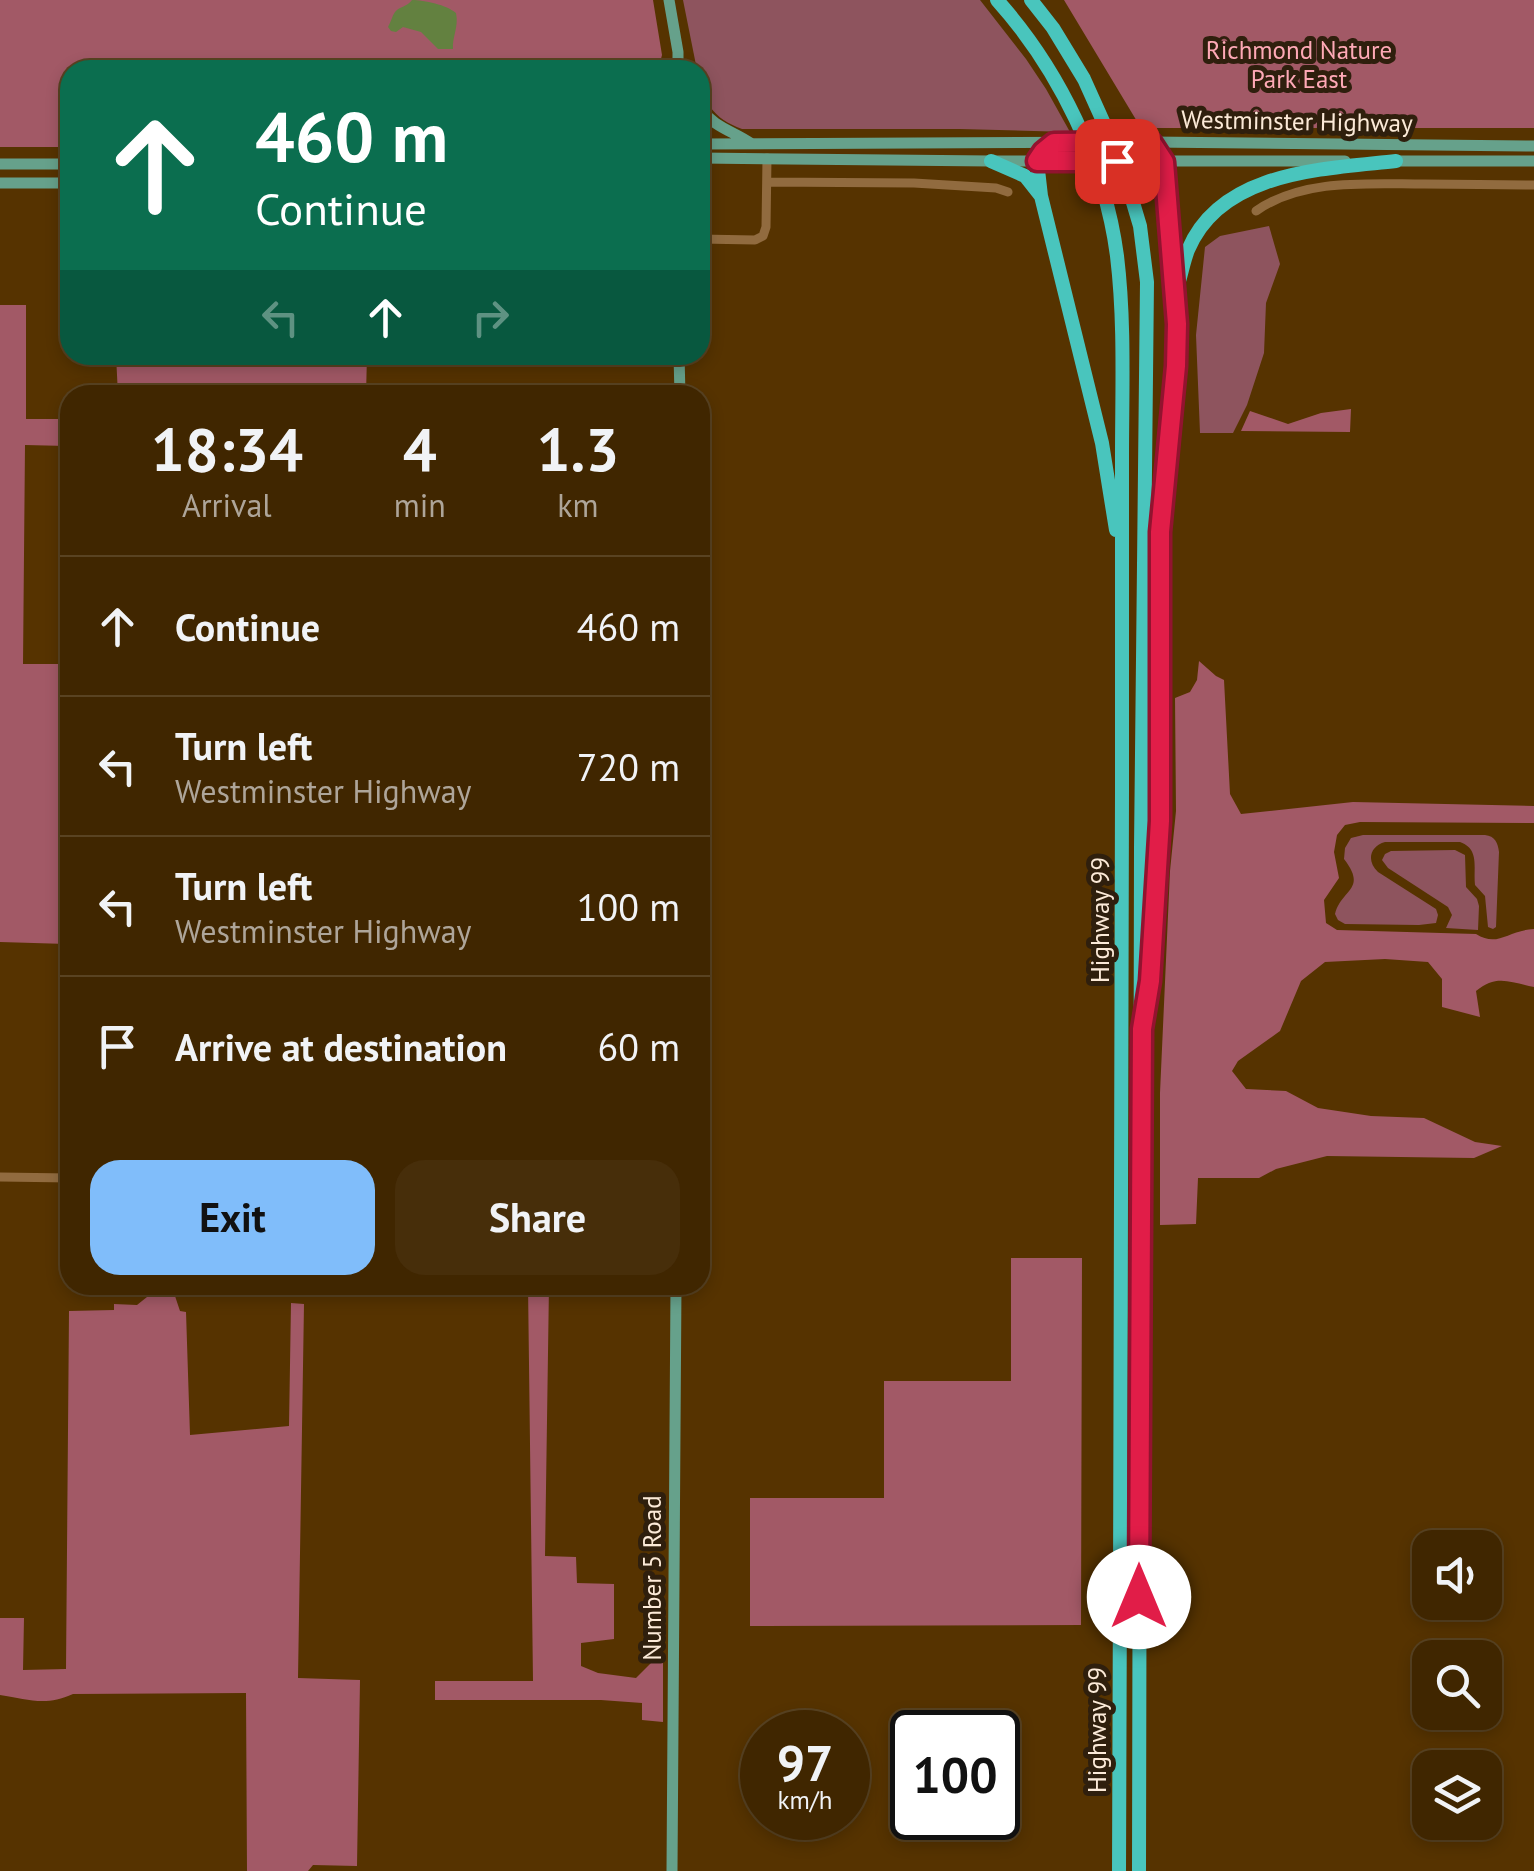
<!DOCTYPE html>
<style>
:root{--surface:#402600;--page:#472e0a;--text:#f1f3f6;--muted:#aea599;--line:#594322;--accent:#80bdfa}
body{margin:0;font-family:"PT Sans",sans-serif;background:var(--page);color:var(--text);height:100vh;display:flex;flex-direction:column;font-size:38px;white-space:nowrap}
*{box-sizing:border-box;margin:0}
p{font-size:32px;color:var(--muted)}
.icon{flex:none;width:55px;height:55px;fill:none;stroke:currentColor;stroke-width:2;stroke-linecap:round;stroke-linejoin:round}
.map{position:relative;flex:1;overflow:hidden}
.sheet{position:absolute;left:60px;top:385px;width:650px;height:910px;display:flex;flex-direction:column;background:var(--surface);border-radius:30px;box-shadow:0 5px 15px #0003,0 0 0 2px var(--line)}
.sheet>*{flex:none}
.top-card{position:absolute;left:60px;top:60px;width:650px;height:305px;border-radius:30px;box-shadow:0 5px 15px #0003,0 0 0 2px var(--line);background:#0b6e4f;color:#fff;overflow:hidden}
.controls{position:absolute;left:1412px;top:1530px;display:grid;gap:20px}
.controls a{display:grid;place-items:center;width:90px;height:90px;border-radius:20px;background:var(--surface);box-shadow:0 5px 15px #0003,0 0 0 2px var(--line);font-size:50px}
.speed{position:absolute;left:740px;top:1710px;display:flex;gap:20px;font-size:50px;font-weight:700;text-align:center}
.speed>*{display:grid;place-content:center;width:130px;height:130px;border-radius:50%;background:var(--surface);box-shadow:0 5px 15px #0003,0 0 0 2px var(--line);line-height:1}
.speed small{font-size:25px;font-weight:400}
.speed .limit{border:5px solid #111;border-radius:15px;background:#fff;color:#111}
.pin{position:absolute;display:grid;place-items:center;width:85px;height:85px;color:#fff;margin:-42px;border-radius:20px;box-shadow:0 5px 15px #0006}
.me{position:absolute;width:110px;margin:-55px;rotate:0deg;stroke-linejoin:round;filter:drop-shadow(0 0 8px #0008)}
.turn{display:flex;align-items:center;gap:35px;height:210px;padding:0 30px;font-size:45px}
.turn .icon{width:130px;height:130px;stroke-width:2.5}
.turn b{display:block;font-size:70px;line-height:85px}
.lanes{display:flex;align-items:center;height:95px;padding:0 30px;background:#0003;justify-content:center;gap:50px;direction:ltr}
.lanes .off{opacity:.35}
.eta{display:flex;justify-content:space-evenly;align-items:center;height:170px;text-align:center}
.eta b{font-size:60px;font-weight:800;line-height:70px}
.action{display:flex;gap:20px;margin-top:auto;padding:20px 30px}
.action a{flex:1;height:115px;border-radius:30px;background:var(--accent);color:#111;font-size:40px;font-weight:800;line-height:115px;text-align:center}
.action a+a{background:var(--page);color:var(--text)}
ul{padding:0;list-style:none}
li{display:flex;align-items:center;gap:30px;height:140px;padding:0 30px;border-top:2px solid var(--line)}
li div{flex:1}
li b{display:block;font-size:38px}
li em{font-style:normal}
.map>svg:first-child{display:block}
.green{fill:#8e545e}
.forest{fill:#a25966;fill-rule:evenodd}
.water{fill:#638140}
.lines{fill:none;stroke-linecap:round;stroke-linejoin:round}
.minor{stroke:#916b3f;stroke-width:9}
.major{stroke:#66a18b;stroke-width:11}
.highway{stroke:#49c5bd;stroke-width:14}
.route-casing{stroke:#92132f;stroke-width:25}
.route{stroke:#e11d48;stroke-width:18}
.labels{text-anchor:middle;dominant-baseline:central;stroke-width:10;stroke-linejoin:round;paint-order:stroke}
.park-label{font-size:25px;fill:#fea9b6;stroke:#2f1f0d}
.street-label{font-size:25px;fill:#fcead8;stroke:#2f1f0d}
</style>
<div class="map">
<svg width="1534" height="1871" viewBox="0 0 1534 1871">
<rect width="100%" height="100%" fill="#563300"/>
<!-- green -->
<path class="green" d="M683 0H980L1026 59 1046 89 1070 132 960 129H742C714 119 700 101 700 70H697Z
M1269 226 1280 264 1266 303 1264 353 1247 405 1233 433H1200L1196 335 1205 247 1220 236Z
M1363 835H1485C1495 836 1498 843 1499 852L1496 927 1493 929 1488 927 1485 896 1475 885C1473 868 1480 849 1460 842H1385C1370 846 1366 861 1378 872L1436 909 1438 915 1436 923 1419 925 1345 924 1338 920 1335 914C1341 889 1368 890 1344 859L1345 848 1351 838Z
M1455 850 1465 855 1466 887 1477 899 1479 906 1478 930 1446 928 1452 915 1448 907 1388 868 1382 860 1385 854 1391 851Z"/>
<!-- forest -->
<path class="forest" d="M0 0H653L662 55 658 70H70V147H0Z
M1064 0H1534V128H1141Z
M0 305H26V419H70L67 944 0 942ZM25 445 67 446 65 664H23Z
M116 355H367L366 395H118Z
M1351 409 1350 432 1241 431 1250 411 1288 424 1321 413Z
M1199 661 1216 676 1224 680 1230 794 1241 814 1353 802 1534 806V823L1360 822 1345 825 1337 835 1334 852 1339 878 1324 900 1326 923 1337 930 1476 934C1498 948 1508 930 1534 929V987C1510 982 1496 974 1476 991L1480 1017 1442 1007V979L1428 962 1385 959 1325 962 1301 981 1280 1031 1238 1061 1232 1071 1246 1089 1286 1091 1318 1108 1371 1116 1424 1118 1475 1142 1502 1146 1474 1158 1327 1156 1276 1169 1259 1178H1198L1196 1224 1160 1225V1093L1170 871 1176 811 1175 698 1190 692 1197 680Z
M1011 1258H1082L1081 1625 750 1626V1498H884V1381H1011Z
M528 1285H549L545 1556 576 1557 577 1583 614 1584V1639L581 1643V1666L598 1673 636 1678 652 1662 663 1661V1722L642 1720V1703L601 1700H435V1681H533Z
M157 1289 173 1290 180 1311 186 1312 190 1435 289 1426 291 1303 304 1304 298 1678 360 1680 357 1866 313 1865 308 1871H247L246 1693 73 1694C45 1707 28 1699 0 1695V1618H24L23 1670 66 1669 69 1311 114 1310V1304L137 1305Z"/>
<!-- water -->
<path class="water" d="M412 0C424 0 447 5 456 13 459 27 452 37 453 49H438L421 32 403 27 396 32 391 31 388 27C391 22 392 16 395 12 400 6 407 7 412 0Z"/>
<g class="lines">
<!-- minor -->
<path class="minor" d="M767 182 914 183 996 188 1008 192
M1256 211C1303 178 1369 184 1424 184 1461 184 1497 185 1534 185
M700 239 755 240 763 236 766 227 767 158
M0 1177 70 1178"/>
<!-- major -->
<path class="major" d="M669 0 678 52V70
M700 108C716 129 732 130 752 144
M700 144 1151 142 1534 146
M700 158 991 161H1345
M1388 161H1534
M0 164H70
M0 183H70
M679 355 680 395
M672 1871 676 1285"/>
<!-- highway -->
<path class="highway" d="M997 0C1059 69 1105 164 1117 256 1125 322 1122 390 1122 457 1122 568 1122 680 1122 791 1122 1151 1120 1511 1119 1871
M1031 0 1053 28 1084 79 1120 159 1140 226 1147 282 1141 848 1139 1871
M1054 143 1037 161 1041 196 1102 443 1116 530
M991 161 1025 176 1040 195
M1179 281C1182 271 1184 260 1188 250 1221 171 1323 169 1396 161
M1150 974 1159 821V532L1175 366 1177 324 1164 162 1151 142"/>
</g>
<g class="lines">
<!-- route casing -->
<g class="route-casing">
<path id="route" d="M1117 161H1037L1043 152 1054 143 1151 142 1164 162 1177 324 1176 366 1160 532V821L1150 981 1142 1029 1139 1597"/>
</g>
<!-- route -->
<use href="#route" class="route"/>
</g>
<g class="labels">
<!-- park labels -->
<g class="park-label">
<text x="1299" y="50">Richmond Nature<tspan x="1299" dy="29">Park East</tspan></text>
</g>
<!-- street labels -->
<g class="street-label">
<text transform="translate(1297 121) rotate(1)">Westminster Highway</text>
<text transform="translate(1100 920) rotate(-90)">Highway 99</text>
<text transform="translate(652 1578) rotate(-90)">Number 5 Road</text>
<text transform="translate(1097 1730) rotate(-90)">Highway 99</text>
</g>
</g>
</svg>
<div class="controls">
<a><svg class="icon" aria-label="sound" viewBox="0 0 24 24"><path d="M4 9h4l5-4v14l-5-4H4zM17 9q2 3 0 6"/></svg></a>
<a><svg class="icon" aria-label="search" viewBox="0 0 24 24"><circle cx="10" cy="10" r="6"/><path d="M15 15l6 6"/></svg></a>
<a><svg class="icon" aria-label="layers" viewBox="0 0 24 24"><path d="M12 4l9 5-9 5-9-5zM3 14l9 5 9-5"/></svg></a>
</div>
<div class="speed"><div>97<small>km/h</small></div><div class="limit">100</div></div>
<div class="pin" style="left:1117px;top:161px;background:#d93025"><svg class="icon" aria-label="arrive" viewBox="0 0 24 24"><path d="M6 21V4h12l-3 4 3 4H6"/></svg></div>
<svg class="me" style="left:1139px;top:1597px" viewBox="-20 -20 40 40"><circle r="19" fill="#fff"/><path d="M0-13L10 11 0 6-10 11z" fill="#e11d48"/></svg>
<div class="top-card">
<div class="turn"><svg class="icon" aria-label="ahead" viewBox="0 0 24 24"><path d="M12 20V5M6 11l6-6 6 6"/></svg><div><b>460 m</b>Continue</div></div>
<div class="lanes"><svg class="icon off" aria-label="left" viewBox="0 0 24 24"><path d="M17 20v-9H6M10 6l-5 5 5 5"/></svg><svg class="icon" aria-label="ahead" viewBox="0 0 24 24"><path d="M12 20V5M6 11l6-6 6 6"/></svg><svg class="icon off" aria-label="right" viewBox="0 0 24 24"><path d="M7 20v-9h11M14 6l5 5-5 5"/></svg></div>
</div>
<section class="sheet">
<div class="eta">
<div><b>18:34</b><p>Arrival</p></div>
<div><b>4</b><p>min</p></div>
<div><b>1.3</b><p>km</p></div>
</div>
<ul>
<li><svg class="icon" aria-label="ahead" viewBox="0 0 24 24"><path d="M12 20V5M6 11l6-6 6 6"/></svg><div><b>Continue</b></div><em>460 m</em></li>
<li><svg class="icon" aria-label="left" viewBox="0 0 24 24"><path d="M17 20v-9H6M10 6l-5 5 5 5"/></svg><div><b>Turn left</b><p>Westminster Highway</p></div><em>720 m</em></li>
<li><svg class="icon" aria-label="left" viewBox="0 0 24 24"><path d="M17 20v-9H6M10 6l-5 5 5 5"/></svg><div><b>Turn left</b><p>Westminster Highway</p></div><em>100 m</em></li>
<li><svg class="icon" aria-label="arrive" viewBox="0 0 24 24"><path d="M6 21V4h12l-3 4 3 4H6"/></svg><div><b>Arrive at destination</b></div><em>60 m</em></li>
</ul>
<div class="action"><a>Exit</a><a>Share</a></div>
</section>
</div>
